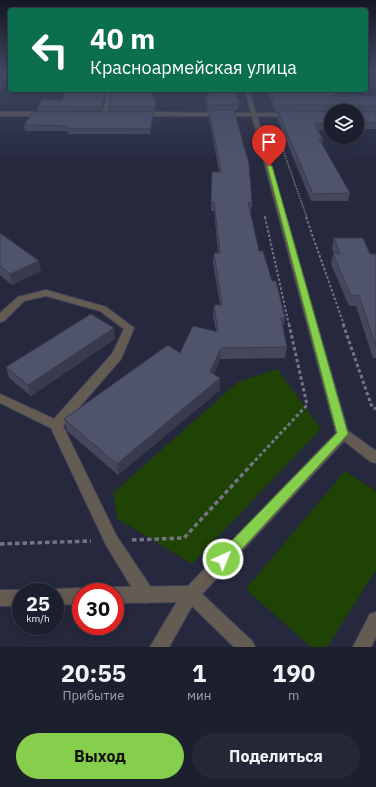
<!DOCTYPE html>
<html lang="ru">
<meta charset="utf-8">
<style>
:root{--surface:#1c1f2e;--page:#252736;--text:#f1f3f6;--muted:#a0a2aa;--line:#3a3d4a;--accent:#85cf4c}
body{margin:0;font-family:"IBM Plex Sans",sans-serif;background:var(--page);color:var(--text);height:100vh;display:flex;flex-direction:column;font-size:15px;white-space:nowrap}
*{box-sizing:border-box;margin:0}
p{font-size:13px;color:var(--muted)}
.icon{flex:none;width:22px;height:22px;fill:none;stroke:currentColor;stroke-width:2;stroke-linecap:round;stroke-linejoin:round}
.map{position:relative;height:647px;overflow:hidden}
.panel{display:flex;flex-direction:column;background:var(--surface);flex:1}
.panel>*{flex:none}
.top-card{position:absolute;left:8px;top:8px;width:360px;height:84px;border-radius:4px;box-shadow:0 2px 10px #0003,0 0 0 1px var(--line);background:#0b6e4f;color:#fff;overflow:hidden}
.fabs{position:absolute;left:324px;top:104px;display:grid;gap:8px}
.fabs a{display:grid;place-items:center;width:40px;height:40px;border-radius:50%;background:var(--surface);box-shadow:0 2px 10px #0003,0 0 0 1px var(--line);font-size:20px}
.speed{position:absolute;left:12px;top:583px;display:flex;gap:8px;font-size:20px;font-weight:700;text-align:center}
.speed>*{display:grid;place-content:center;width:52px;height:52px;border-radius:50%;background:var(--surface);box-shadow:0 2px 10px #0003,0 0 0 1px var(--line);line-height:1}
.speed small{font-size:10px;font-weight:400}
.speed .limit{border:6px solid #d22;background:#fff;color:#111}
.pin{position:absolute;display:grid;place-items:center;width:34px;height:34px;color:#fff;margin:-41px -17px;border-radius:50% 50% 50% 0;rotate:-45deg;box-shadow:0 0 4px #0007}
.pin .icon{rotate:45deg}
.me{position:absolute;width:44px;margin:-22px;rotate:44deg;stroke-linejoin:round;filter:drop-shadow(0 0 3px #0008)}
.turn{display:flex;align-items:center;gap:14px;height:84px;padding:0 16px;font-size:18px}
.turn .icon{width:52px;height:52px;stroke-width:2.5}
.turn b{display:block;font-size:28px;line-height:34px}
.eta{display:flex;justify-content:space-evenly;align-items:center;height:68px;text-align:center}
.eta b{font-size:24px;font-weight:700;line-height:28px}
.action{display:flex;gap:8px;margin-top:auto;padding:8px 16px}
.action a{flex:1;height:46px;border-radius:24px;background:var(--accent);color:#111;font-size:16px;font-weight:700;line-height:46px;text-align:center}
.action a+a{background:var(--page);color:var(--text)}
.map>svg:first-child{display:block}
.green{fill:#1f4304}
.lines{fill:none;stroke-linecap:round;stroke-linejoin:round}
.service-casing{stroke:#414458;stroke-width:2}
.minor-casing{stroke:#414458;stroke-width:2}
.path-far3{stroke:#727586;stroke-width:1.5;stroke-dasharray:1.5 1;stroke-linecap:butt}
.path-far2{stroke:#727586;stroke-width:2;stroke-dasharray:2.5 2;stroke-linecap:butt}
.path-far1{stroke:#727586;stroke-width:3;stroke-dasharray:3.5 2.5;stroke-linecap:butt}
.path{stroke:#727586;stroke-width:3.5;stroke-dasharray:4.5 3;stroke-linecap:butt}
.service{fill:#645b53;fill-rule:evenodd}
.minor{fill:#645b53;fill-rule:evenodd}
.wall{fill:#45485c}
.shaded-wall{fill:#383b4b}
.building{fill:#50546b;stroke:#383b4b}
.route{fill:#85cf4c;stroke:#568731}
</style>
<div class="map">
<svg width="376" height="647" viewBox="0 0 376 647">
<rect width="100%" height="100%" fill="#26293e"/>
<!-- green -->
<path class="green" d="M277 369 321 429 192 564 118 519 113 493 238 382Z
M345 471 376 491V570L327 647H311L246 589Z"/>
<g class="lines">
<!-- service casing -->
<g class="service-casing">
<path id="service" d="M46 290 106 307 134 328 121 359 63 426 116 535 152 589 154 595 152 601 146 603 140 601 106 545 51 428 0 403V394L54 419 112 354 124 329 100 311 46 296 24 301 4 321 0 322V313L18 297Z
M191 586 197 588 199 594 169 647H150L185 588Z"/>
</g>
<!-- minor casing -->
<g class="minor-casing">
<path id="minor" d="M108 90H112L108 114 105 116 102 114Z
M245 90H249L256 113H290L293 115 290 117 257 116 348 431 376 451V463L371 462 344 441 202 594 252 641 255 647H234L188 602 115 603V592H108L109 589 115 587 188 586 336 433 252 116H140L137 114 140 112 251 113Z
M0 112H44L47 114 44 116H0Z
M81 588 87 592H81V604L55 605V592H49L55 589Z
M0 590H21L26 592H21V606H0Z
M376 612V637L371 647H353L370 614Z"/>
</g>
<!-- path-far3 -->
<path class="path-far3" d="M275 127 307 218
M265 216V218"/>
<!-- path-far2 -->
<path class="path-far2" d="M265 217 289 325
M306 217 344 325"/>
<!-- path-far1 -->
<path class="path-far1" d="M343 324 372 407 376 409
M251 465 307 405 289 324"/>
<!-- path -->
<path class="path" d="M132 540 184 538 252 464
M0 544 91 541"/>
<!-- service -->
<use href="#service" class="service"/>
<!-- minor -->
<use href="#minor" class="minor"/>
</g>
<!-- wall -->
<path class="wall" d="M108 90 102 111H38V106Z
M209 90H235L239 103 238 110H234L252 203 251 212H250L259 251 272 281 285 318 283 329 287 347 285 358 220 359 214 374 220 390 118 475 67 431 64 419 216 331 213 316 214 305H220L213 263 214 253H218L214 211H211L212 172H219L209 118V112H208L206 102V96H209Z
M267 90H341V96H376V129H357V111L294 112H331V130H318L323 139 322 144 350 193 348 201H311L277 118 278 112H275Z
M152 97H156V102L154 112H110L109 107Z
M153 112V118L150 134H68L67 131H25L24 125Z
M0 233 41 271 12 285 0 275Z
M334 238 370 254H376V358H373L356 306H349L331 264 333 254H334L332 248Z
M114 328 115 339 31 396 9 378 6 367Z"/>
<!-- shaded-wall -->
<path class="shaded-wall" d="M10 74V81L1 92 0 86Z
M106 90H108L102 111 101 107Z
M342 91 341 97 331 96Z
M156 97V102L154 112V107Z
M153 112V118L150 134V129Z
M39 261 41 271 12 285 10 274Z
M114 328 115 339 31 396 28 385Z
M221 348 220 359 210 383V372Z
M220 378V390L118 475 117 464Z"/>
<!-- building -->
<path class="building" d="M0 72H10V74L0 86Z
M67 90H106L101 107 38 106 42 100H62Z
M112 90H151L152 97H156L154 107H109Z
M209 90H235L239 103H232L233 105H208L206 96H209Z
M270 90H341L342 91 331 96H376V106L358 105 357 112H376V123L357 122V111H332L334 107 332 105H275Z
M209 110H234L249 164 252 203 248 202 259 251H263L272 281H276L285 318H281L287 347 221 348 210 372 220 378 117 464 64 419 168 345 180 353 193 326 218 332 214 305H222L214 253H220L214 202H211L212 172H221Z
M278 111 331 112V123L314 124 323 139H319L350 193 313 194Z
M33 112H153L150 129 67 128 68 126 24 125Z
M0 233 39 261 10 274 0 266Z
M334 238H363L370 254H376V347L359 295 351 296 333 254H340Z
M91 314 114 328 28 385 6 367Z"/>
<!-- sky -->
<linearGradient id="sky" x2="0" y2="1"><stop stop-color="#151722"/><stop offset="0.44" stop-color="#414963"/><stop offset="1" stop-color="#414963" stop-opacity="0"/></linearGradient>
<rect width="376" height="163" fill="url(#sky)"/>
<!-- route -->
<path class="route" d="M267 165 272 166 348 434 228 564 223 566 218 564 216 559 218 555 337 433Z"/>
</svg>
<div class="fabs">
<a><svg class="icon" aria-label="layers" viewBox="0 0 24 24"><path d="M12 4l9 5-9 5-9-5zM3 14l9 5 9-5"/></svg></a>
</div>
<div class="speed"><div>25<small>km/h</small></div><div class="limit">30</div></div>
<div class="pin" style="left:269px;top:166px;background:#d93025"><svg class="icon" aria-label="arrive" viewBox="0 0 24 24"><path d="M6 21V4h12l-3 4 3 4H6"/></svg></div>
<svg class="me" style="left:223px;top:559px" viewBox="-20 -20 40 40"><circle r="17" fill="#85cf4c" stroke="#fff" stroke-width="3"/><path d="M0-11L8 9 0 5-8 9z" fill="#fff"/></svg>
<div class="top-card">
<div class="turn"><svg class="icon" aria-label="left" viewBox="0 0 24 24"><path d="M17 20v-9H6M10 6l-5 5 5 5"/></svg><div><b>40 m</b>Красноармейская улица</div></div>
</div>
</div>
<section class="panel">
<div class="eta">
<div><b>20:55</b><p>Прибытие</p></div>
<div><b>1</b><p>мин</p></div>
<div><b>190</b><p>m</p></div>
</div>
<div class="action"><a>Выход</a><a>Поделиться</a></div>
</section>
